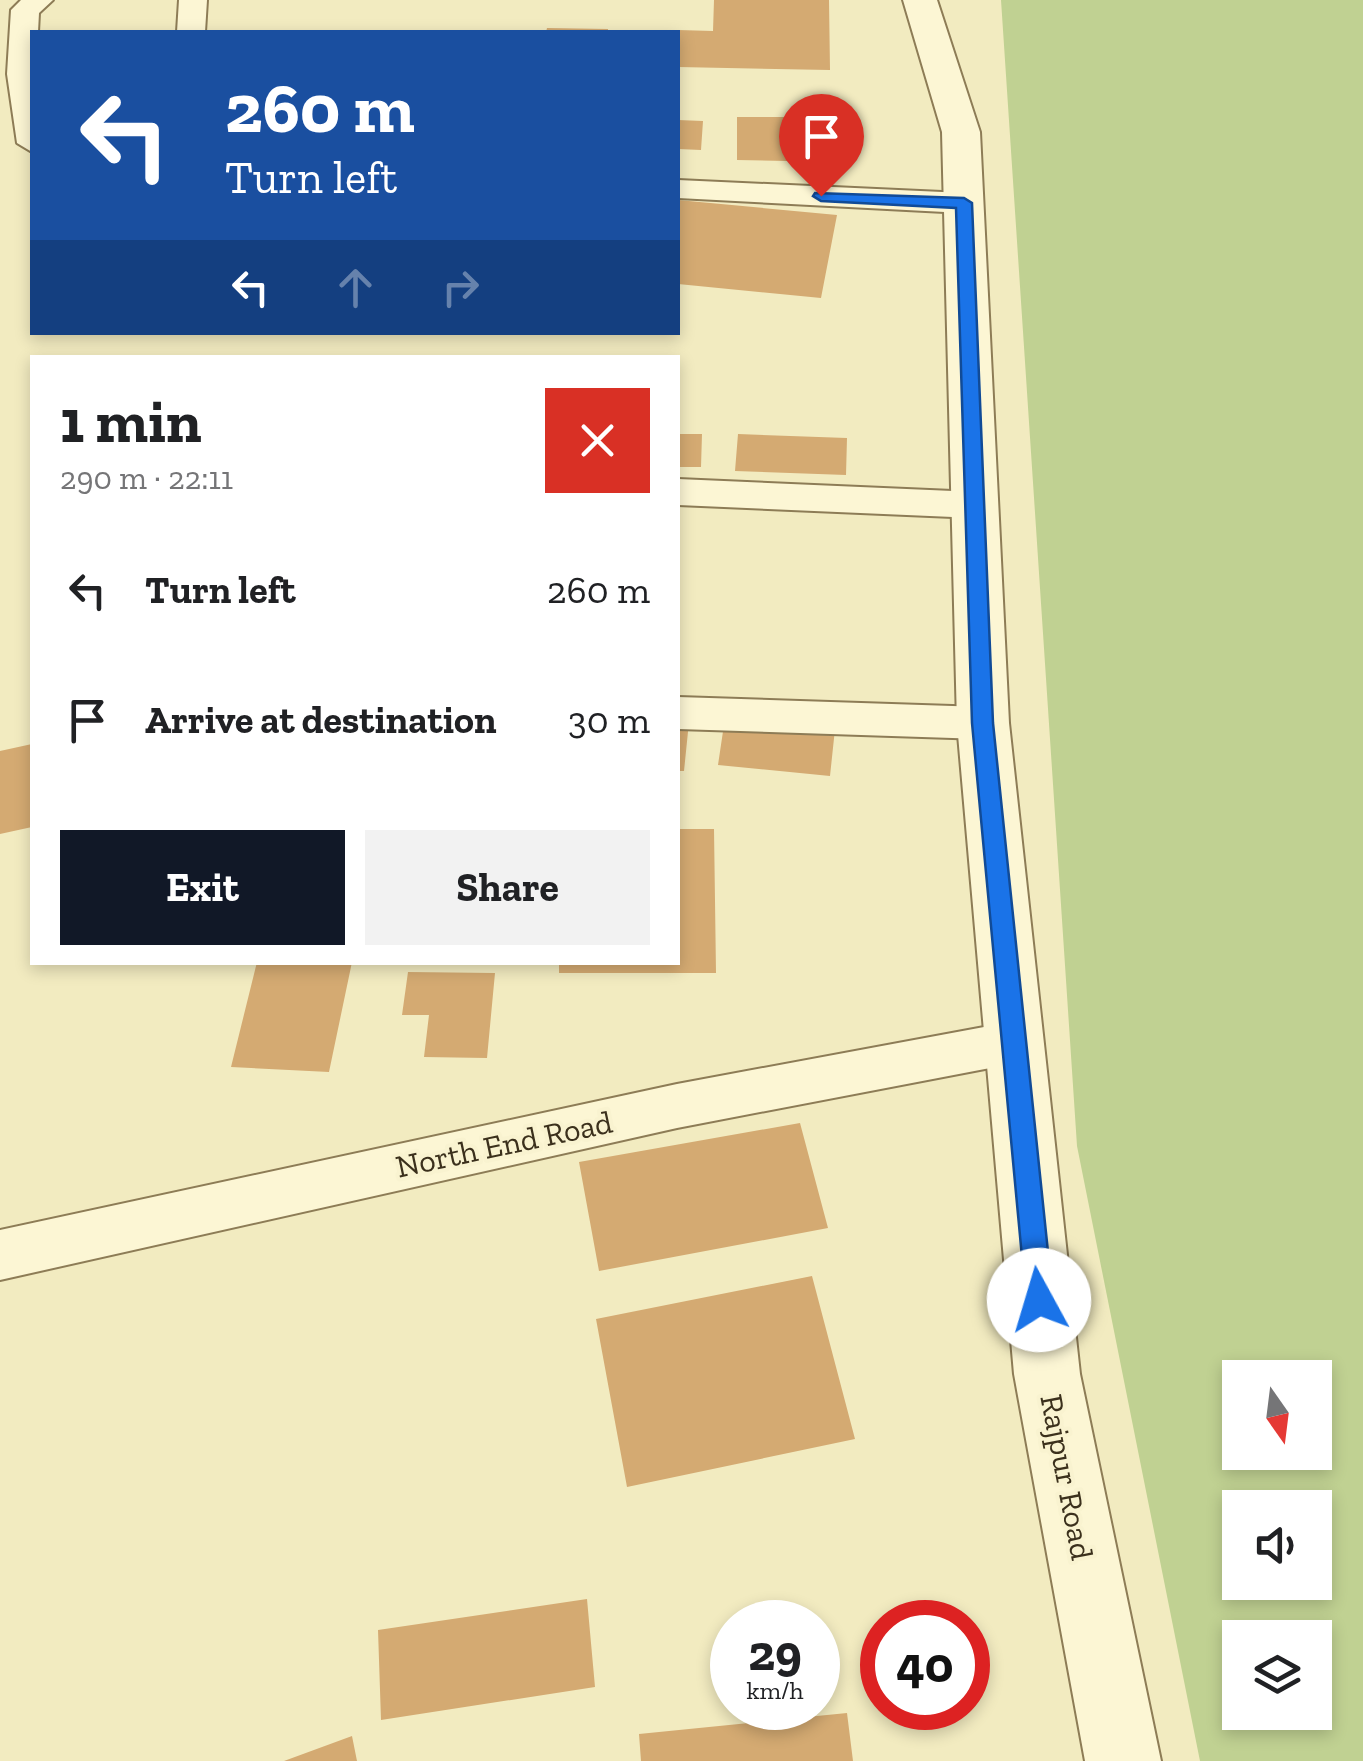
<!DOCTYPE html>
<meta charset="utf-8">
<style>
:root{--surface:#fff;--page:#f2f2f2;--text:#202124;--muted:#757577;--accent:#111827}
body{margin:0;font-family:"Zilla Slab",serif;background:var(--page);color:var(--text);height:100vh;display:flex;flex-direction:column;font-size:38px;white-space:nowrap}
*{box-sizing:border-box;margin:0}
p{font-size:32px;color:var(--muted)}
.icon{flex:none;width:55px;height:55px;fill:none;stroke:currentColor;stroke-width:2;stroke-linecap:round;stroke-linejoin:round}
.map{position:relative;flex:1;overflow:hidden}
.drawer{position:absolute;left:30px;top:355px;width:650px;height:610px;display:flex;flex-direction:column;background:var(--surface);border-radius:0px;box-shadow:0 5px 15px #0003}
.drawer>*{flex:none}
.banner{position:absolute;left:30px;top:30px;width:650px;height:305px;border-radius:0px;box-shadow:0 5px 15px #0003;background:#1a4fa0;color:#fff;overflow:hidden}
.needle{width:65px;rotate:166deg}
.tools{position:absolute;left:1222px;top:1360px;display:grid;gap:20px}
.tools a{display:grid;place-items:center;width:110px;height:110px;border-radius:0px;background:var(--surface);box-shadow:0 5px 15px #0003;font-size:50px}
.speed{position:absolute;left:710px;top:1600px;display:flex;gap:20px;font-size:50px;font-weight:700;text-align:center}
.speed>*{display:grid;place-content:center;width:130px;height:130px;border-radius:50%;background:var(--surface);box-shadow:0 5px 15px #0003;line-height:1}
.speed small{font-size:25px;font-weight:400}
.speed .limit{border:15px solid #d22;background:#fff;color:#111}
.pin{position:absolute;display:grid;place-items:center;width:85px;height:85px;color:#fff;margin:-102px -42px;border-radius:50% 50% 50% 0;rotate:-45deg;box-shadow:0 0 10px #0007}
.pin .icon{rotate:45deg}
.me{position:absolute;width:110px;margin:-55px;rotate:354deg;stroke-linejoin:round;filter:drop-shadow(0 0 8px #0008)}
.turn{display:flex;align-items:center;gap:35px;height:210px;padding:0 30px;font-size:45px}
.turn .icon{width:130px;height:130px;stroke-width:2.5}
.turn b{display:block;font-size:70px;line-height:85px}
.lanes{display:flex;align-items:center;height:95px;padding:0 30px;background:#0003;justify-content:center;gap:50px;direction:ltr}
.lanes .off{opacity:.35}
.round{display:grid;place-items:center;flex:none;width:105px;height:105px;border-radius:0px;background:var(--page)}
.headline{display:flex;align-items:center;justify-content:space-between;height:170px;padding:0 30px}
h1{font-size:60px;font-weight:700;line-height:75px}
.primary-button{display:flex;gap:20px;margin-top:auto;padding:20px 30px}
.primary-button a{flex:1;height:115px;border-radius:0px;background:var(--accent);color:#fff;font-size:40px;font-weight:700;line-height:115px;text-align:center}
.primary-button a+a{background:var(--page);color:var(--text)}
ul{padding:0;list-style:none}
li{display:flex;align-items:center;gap:30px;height:130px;padding:0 30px}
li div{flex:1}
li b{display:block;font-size:38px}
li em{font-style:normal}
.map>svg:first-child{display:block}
.green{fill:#c0d192;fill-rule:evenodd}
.building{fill:#d4aa72}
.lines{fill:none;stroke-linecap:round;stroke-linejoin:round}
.minor-casing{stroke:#8d7c56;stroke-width:4}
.tertiary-casing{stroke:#8d7c56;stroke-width:4}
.minor{fill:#fcf6d4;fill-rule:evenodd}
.tertiary{fill:#fcf6d4;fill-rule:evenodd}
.route{fill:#1a73e8;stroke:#114b97;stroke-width:2.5}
.labels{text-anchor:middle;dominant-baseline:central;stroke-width:8;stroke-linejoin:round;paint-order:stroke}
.street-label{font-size:32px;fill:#3b301c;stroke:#f9f3d0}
</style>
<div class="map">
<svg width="1363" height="1761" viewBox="0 0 1363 1761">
<rect width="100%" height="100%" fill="#f2ebc0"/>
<!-- green -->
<path class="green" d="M1001 0H1363V1761H1200L1077 1146ZM1240 1378H1315V1452H1240ZM1240 1508H1315V1582H1240ZM1240 1638H1315V1712H1240Z"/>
<!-- building -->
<path class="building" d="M714 0H829L830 70 678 67V30L713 31Z
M547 28 608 29V32H546Z
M737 117H786L787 161 737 160Z
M678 120 703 121 701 150 678 149Z
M678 200 837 215 821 298 678 284Z
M678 434H702L701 467H678Z
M738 434 847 438 846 475 735 471Z
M725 718 835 729 830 776 718 765Z
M678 721 689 722 684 771H678Z
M32 744V827L0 834V751Z
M678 829H714L716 973H559V962H678Z
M257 962H352L329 1072 231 1067Z
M408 972 495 973 487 1058 424 1057 429 1015H402Z
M800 1123 828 1228 599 1271 579 1162Z
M812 1276 855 1439 627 1487 596 1319Z
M587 1599 595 1687 381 1720 378 1630Z
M847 1713 853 1761H641L639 1734Z
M352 1736 357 1761H284Z"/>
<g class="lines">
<!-- minor casing -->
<g class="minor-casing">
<path id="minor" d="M21 0H53L39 13 38 32H32V152L17 143 7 74 11 10Z
M179 0H207L205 32H177Z
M678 180 964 193 980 203 964 213 678 198Z
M678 479 976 492 989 496 995 505 989 514 976 518 678 505Z
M678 697 983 707 998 712 1004 723 998 734 983 739 678 729Z
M1011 1022 1028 1028 1035 1043 1028 1058 1011 1064 677 1128 0 1280V1230L677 1084Z"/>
</g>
<!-- tertiary casing -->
<g class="tertiary-casing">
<path id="tertiary" d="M903 0H937L980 132 1009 723 1080 1374 1161 1761H1085L1014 1374 957 723 942 132Z"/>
</g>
<!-- minor -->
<use href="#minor" class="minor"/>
<!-- tertiary -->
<use href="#tertiary" class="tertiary"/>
</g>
<!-- route -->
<path class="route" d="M815 193 964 198 972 203 993 723 1053 1300 1049 1309 1039 1313 1030 1309 1026 1300 972 723 956 208 821 201 813 196Z"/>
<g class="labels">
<!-- street labels -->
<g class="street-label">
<text transform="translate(504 1144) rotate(-12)">North End Road</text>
<text transform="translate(1067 1477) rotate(79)">Rajpur Road</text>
</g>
</g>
</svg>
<div class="tools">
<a><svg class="needle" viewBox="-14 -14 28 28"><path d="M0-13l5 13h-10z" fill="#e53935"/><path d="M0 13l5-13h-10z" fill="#757577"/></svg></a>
<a><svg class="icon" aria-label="sound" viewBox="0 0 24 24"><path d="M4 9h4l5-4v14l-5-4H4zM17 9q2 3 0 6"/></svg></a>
<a><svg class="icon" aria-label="layers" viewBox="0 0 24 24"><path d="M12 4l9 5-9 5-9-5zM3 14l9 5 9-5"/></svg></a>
</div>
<div class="speed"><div>29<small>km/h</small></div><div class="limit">40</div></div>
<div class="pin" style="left:821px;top:196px;background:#d93025"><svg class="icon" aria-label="arrive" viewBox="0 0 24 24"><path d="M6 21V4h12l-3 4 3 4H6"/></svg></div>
<svg class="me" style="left:1039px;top:1300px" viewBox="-20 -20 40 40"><circle r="19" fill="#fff"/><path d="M0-13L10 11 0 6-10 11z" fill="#1a73e8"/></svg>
<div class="banner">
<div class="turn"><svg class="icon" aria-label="left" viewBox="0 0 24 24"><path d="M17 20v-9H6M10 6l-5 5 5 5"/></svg><div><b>260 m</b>Turn left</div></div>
<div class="lanes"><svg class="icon" aria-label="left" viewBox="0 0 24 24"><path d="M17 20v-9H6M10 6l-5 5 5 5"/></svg><svg class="icon off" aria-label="ahead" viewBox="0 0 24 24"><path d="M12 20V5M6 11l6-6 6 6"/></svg><svg class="icon off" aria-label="right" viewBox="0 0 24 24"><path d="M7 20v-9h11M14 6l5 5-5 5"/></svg></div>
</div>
<section class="drawer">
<div class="headline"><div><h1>1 min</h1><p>290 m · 22:11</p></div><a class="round" style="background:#d93025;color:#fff"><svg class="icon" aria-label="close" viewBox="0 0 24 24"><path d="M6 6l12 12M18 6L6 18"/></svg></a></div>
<ul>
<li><svg class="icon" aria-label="left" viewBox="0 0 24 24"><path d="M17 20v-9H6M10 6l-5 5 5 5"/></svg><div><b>Turn left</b></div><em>260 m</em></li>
<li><svg class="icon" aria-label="arrive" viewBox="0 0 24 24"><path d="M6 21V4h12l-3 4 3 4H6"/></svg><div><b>Arrive at destination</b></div><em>30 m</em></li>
</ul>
<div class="primary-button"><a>Exit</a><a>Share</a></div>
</section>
</div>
